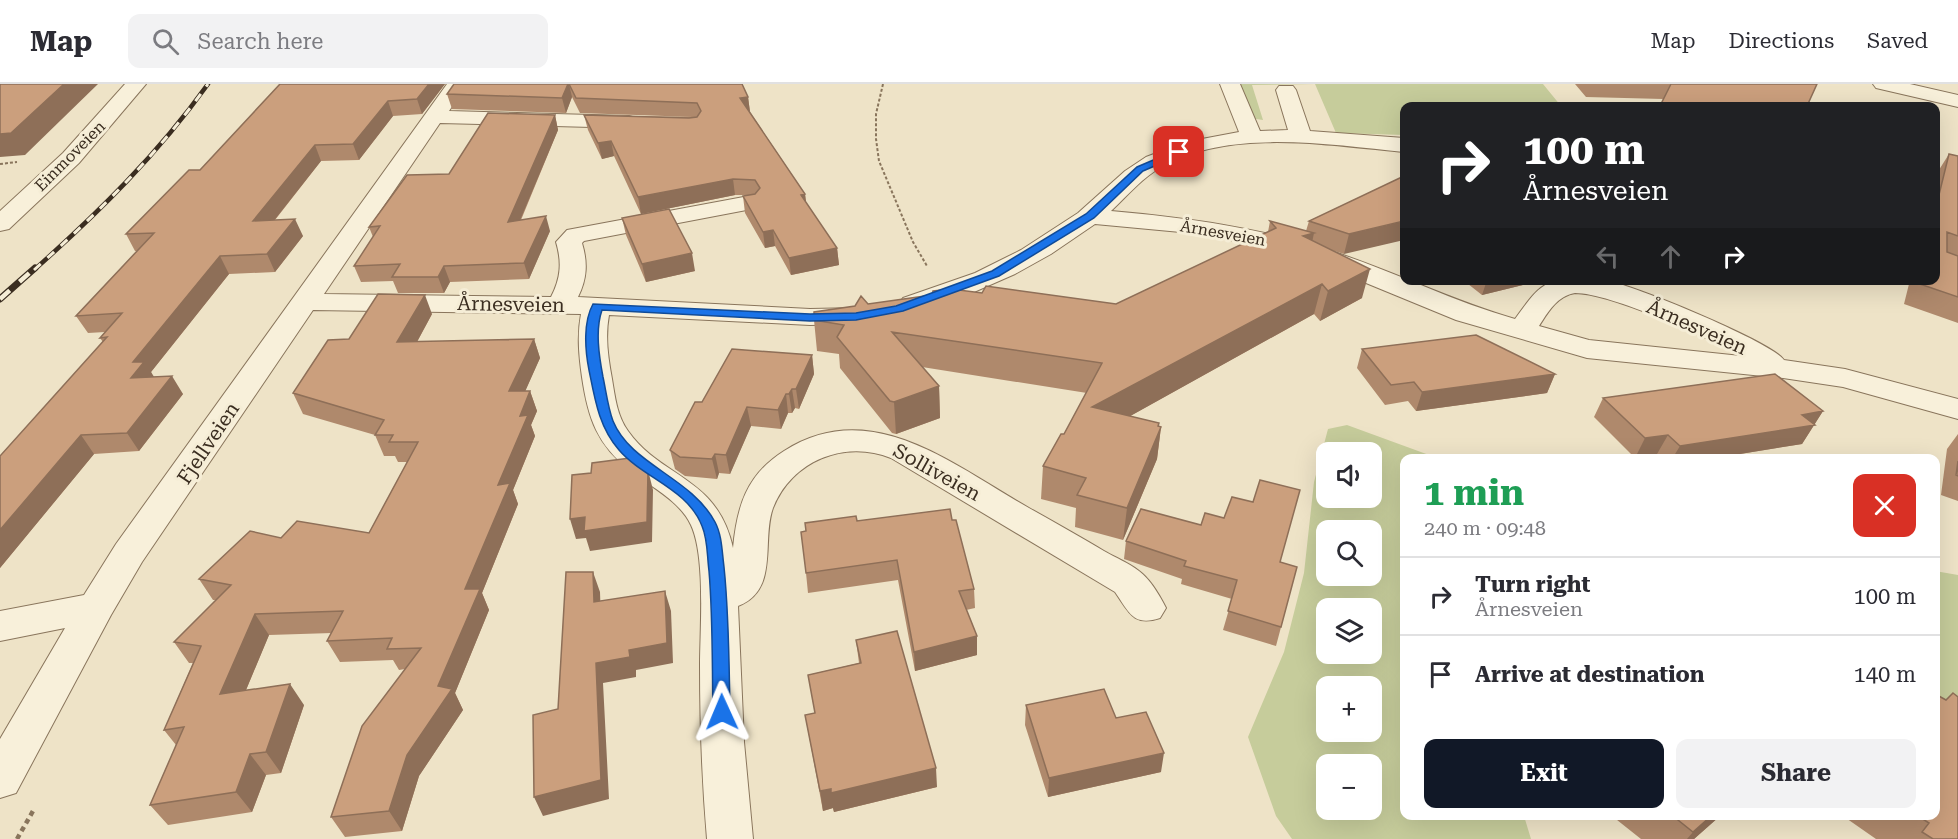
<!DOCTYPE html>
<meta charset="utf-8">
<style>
:root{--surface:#fff;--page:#f2f2f3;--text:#2b2b33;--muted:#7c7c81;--line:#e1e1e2;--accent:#111827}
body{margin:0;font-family:"Roboto Serif",serif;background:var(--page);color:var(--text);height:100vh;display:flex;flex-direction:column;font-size:22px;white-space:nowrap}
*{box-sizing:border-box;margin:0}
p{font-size:20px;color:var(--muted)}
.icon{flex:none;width:33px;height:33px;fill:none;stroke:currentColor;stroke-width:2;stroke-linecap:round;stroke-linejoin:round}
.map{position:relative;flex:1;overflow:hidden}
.sheet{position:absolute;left:1400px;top:370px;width:540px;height:366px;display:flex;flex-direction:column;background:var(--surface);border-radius:12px;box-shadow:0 6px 24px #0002}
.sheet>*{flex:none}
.hud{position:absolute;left:1400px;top:18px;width:540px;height:183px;border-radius:12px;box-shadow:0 6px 24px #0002;background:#202124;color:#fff;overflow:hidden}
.controls{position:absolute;left:1316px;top:358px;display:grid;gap:12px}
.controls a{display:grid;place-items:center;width:66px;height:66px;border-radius:12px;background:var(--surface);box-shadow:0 6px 24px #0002;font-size:30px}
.pin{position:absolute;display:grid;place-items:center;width:51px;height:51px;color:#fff;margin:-26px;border-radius:12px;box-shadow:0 3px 9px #0006}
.me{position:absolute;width:66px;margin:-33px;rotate:359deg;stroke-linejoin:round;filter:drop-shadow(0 0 4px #0008)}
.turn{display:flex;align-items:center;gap:21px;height:126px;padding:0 24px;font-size:27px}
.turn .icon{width:78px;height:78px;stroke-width:2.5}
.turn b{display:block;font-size:42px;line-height:51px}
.lanes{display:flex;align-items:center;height:57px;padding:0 24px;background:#0003;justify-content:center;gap:30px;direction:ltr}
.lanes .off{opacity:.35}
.round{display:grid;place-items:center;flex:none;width:63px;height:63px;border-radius:12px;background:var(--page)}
.head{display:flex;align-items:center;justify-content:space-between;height:102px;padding:0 24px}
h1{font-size:36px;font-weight:700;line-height:45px;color:#1e9e55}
.action{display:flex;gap:12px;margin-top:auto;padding:12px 24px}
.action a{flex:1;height:69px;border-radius:12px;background:var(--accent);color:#fff;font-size:24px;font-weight:700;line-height:69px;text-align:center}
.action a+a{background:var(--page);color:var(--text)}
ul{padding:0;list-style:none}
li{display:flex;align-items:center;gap:18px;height:78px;padding:0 24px;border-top:2px solid var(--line)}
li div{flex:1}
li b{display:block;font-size:22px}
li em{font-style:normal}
header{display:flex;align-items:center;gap:36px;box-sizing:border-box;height:84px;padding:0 30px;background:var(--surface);border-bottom:2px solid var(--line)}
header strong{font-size:28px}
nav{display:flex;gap:33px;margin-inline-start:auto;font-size:21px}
.search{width:420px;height:54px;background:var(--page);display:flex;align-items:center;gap:15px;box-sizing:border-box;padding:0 21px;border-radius:12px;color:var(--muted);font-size:22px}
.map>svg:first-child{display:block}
.green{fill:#c6cc9b;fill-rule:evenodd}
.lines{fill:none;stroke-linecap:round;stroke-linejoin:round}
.minor-casing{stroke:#89755c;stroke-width:2}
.path-far1{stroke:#89755c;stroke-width:2;stroke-dasharray:3 2;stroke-linecap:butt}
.path{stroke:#89755c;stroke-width:4.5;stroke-dasharray:5 4;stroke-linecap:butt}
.minor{fill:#f8f0da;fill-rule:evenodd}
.rail-far1-casing{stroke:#3a2d20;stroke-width:4.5}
.rail-casing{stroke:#3a2d20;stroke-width:7}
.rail-far1{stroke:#f5edd6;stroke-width:3;stroke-dasharray:9;stroke-linecap:butt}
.rail{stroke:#f5edd6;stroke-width:4.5;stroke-dasharray:13;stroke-linecap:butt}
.wall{fill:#af896c}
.shaded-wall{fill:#8e6f58}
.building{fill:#cb9f7d;stroke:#8e6f58;stroke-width:1.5}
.route{fill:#1a73e8;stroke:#114b97;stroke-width:1.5}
.labels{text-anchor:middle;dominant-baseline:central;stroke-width:6;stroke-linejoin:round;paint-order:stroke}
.far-street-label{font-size:16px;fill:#3a2d20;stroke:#f5edd6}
.street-label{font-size:20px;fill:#3a2d20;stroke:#f5edd6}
</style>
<header>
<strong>Map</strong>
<div class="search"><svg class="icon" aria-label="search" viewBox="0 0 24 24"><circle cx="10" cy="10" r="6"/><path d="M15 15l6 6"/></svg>Search here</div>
<nav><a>Map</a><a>Directions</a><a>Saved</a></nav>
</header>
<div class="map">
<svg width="1958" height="755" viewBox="0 0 1958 755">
<rect width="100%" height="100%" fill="#eee3c7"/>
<!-- green -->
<path class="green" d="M1230 0H1543L1561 22H1404V51L1336 49 1315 0 1252 1 1263 36 1250 34Z
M1347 341 1440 375H1404V732H1524L1531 755H1292L1276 732 1248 653 1284 568 1304 489 1314 398 1328 345ZM1326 369H1371V414H1326ZM1326 447H1371V492H1326ZM1326 525H1371V570H1326ZM1326 603H1371V648H1326ZM1326 681H1371V726H1326Z
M1935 487 1958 491V647L1935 638Z"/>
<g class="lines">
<!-- minor casing -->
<g class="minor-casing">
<path id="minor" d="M125 0H146L79 79 9 145 0 147V127L63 69Z
M447 0H467L449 27 629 32 636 34 640 38 636 42 629 44 440 39 324 210 551 213C561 194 562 178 556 158L567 146 749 112 757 114 761 119 757 124 584 157 582 159C588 179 587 195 578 213L810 225 859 224 869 226 873 232 869 238 859 240 810 241 609 231C605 253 608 273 612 295 615 313 617 332 628 347 662 395 717 392 733 464 737 423 746 391 784 367 871 311 953 381 1029 424 1054 438 1079 452 1104 467 1116 474 1129 479 1139 487 1150 495 1160 512 1166 524L1160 534C1133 543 1129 528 1115 508L891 374C845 355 791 377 773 424 761 456 780 506 738 522L744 658 753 755H707C702 697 700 640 700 582 700 546 706 473 691 441 680 417 651 403 631 387 597 361 588 334 582 293 579 272 577 252 581 230L313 226 142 478 111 531 16 709 0 714V655L65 544 0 557V527L84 511 116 460Z
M1220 0H1240L1260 47 1288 46 1276 6 1279 2H1293L1296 6 1310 47 1404 54V68C1330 61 1231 44 1163 82 1143 93 1128 111 1111 127 1188 134 1257 143 1331 167 1394 187 1451 217 1515 235 1525 222 1534 206 1549 199 1559 194 1593 195 1604 196 1629 199 1772 258 1784 276L1845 285 1958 315V335L1843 303 1783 294 1587 274 1456 236 1315 178 1272 165 1202 150 1095 140 1051 170 1015 190 974 208 923 226 913 228 903 226 899 220 903 214 975 189 1021 166 1078 129 1125 87 1146 73 1186 58 1239 48ZM1575 209C1610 209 1708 253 1741 272L1589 256 1539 242C1548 228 1557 212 1575 209Z
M1873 0H1910L1958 11V23L1876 4Z"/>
</g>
<!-- path-far1 -->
<path class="path-far1" d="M883 0 876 30V55L879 77 913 158 927 182
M0 80 17 78"/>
<!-- path -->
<path class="path" d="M17 755 33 727"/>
<!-- minor -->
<use href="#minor" class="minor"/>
<!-- rail-far1 casing -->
<g class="rail-far1-casing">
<path id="rail-far1" d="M34 186C98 129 158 70 208 0"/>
</g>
<!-- rail casing -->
<g class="rail-casing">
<path id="rail" d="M0 215 35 184"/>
</g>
<!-- rail-far1 -->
<use href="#rail-far1" class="rail-far1"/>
<!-- rail -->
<use href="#rail" class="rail"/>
</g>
<!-- wall -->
<path class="wall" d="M280 0H445L422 30 393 32 359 76 321 77 275 136 303 152 275 188 229 190 151 288 153 293 183 310 139 367 94 370 0 484V372L103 258 100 254 105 248 88 249 76 232 137 167H135L126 150 200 86Z
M454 0H742L748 13 750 28 805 110 806 119 837 164 839 181 791 191 775 162 765 164 745 129 743 112 747 111H735L641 130 614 72 602 75 588 46 584 31 693 33 580 29 572 13 566 29 452 25 447 10Z
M1575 0H1817L1807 22H1660L1663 15 1586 13Z
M555 31 558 46 521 136 550 147 529 195 450 198 444 209H398L393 197 361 198 354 182 373 153 369 143 449 90Z
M1949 70 1958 72V239L1904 220 1910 196H1935V99L1937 89Z
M1404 92 1344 170 1331 166 1362 214 1320 237 1314 230 1130 332 1159 339V342L1161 343 1157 375 1123 456 1075 443 1076 424 1041 415 1043 382 1064 350 1087 309 922 283 939 302 940 334 896 350 892 349 840 284 839 270 817 267 814 236 868 220 982 209 1116 220 1268 148 1270 137 1306 147 1309 137Z
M622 134 695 187 646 198 626 151Z
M1463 196H1543L1482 211Z
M432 230 417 258 534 255 540 274 525 307H530L537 327 531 341 535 352 513 406 518 420 482 509 489 526 455 609 463 626 419 692 402 747 345 753 331 733 405 585 399 586 393 576 340 578 327 557 332 549 269 551 246 606 304 621 281 689 266 691 252 728 168 741 150 721 176 661 164 646 193 579H189L174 558 216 516H213L199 495 281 454 369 449 407 378H398L395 372H384L375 351 303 330 293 309 349 255Z
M1362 265 1555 290 1547 309 1416 327 1408 317 1385 321 1357 284Z
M812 271 814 290 799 325 795 324 792 329H788L781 345 751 342 730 390 719 389 717 395 685 392 675 385 670 366 702 318Z
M1603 314 1823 327 1802 360 1709 375H1662L1657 370 1635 374 1594 333Z
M1958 350V417L1941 411 1947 365Z
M1224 434 1280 478 1297 483 1276 562 1223 546 1232 515 1181 500 1182 495 1124 475 1126 457 1201 441Z
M952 436 974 505 975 524 966 526 977 571 915 587 898 496 808 509 806 489 857 437Z
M856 556 937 703 834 728 833 724 823 727 805 631 815 629 808 591 859 579Z
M1026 621 1116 634 1161 688 1048 713 1025 641Z
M1612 732H1720L1694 755H1641Z
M1843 732H1935L1958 755H1876Z"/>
<!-- shaded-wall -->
<path class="shaded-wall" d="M64 0H98L25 71 0 73V50Z
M429 0H445L422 30 417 15Z
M568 0H569L572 13 566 29 562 14Z
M748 13 750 28 740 14Z
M388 17 393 32 359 76 353 60Z
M555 31 558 46 513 153 508 138Z
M611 57 614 72 602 75 598 59Z
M315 61 321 77 261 153 253 137Z
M733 95 735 111 641 130 638 113Z
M805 110 807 126 801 111Z
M546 132 550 147 529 195 524 179Z
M295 135 303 152 275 188 267 170Z
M1404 137V156L1344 170 1349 150Z
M773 146 775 162 765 164 763 148Z
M1314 149 1308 178 1303 152Z
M837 164 839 181 791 191 789 174Z
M692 169 695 187 646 198 642 180Z
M220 172 229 190 151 288 156 296 131 294 133 278Z
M444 182 450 198 444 209 438 193Z
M1370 185 1362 214 1320 237 1328 207Z
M1487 196H1543L1482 211Z
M1322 200 1314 230 1089 355 1092 323Z
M425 211 432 230 406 278 397 258Z
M534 255 540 274 516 328 509 307Z
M812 271 814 290 799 325 796 305Z
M1555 290 1547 309 1416 327 1422 308Z
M172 292 183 310 139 367 127 349Z
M939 302 940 334 896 350 894 318Z
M792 305 795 324 792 329 789 310Z
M530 307 537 327 531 341 535 352 513 406 518 420 482 509 489 526 455 609 463 626 419 692 402 747 389 727 407 671 465 505 520 332Z
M786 310 788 329 781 345 778 326Z
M747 323 751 342 730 390 726 371Z
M1823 327 1802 360 1709 375H1672L1680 362 1802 331Z
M1159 339 1158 351 1161 343 1157 375 1123 456 1127 424Z
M81 351 94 370 0 484V446Z
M1668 351 1657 370 1635 374 1645 354Z
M715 370 719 389 717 395 712 375Z
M648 386 653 406 652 458 590 467 586 454 576 455 570 435Z
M593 488 600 508 601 538 594 518Z
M665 507 671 527 673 579 636 586V593L603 599 609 715 543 732 534 713 596 579 629 566Z
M255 530 269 551 236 630 220 610Z
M977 552V571L915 587 914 568Z
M290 600 304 621 281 689 266 668Z
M1164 669 1161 688 1048 713 1049 694Z
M250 670 266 691 252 728 236 708Z
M936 684 937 703 834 728 833 724 823 727 820 707Z
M1711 732H1720L1694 755H1687L1693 748Z"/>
<!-- building -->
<path class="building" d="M0 0H64L11 49 0 50Z
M280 0H429L417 15 388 17 353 60 315 61 253 137 295 135 267 170 220 172 133 278H144L131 294 172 292 127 349 81 351 0 446V372L107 253 100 254 122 229 76 232 154 149 126 150 189 86H200Z
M454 0H568L562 14 447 10Z
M569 0H742L748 13 740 14 805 110 801 111 837 164 789 174 773 146 763 148 743 112 755 110 760 104 755 96 733 95 638 113 611 57 598 59 584 31 689 34 697 33 701 27 697 19 576 14Z
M1671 0H1817L1807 22H1675L1661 20Z
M488 29 555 31 508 138 546 132 524 179 444 182 438 193H392L400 180 354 182 380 142 369 143 407 91 449 90Z
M1949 70 1958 72V152L1947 148V168L1958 172V213L1917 199 1918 196H1935V127Z
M1404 92V137L1349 150 1309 137Z
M669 125 692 169 642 180 622 134Z
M1270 137 1314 149 1303 152 1370 185 1328 207 1322 200 1092 323 1159 339 1158 342 1161 343 1127 424 1077 411 1086 394 1043 382 1061 350H1064L1102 279 892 248 939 302 894 318 890 317 837 253 844 241 814 236V228L855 222 861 212 868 220 932 211 933 207 951 205 982 209 986 202 1116 220 1276 144Z
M378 210 425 211 397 258 534 255 509 307H530L520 332 528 331 498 401 510 399 465 505H480L438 602 452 605 407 671 389 727 331 733 362 642 421 564 387 565 392 554 327 557 343 527 255 530 220 610 290 600 266 668 250 670 236 708 150 721 184 643 164 646 201 562 174 558 231 501 199 495 250 447 281 454 297 437 369 449 418 358H389L393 351H375L384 336 293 309 328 256 349 255Z
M1476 251 1555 290 1422 308 1414 298 1391 301 1362 265Z
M732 265 812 271 796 305H792L789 310H786L778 326 747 323 726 371 715 370 712 375 680 373 670 366 695 318H702Z
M1775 290 1823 327 1802 331 1815 341 1680 362 1668 351 1645 354 1603 314Z
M630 374 648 386 647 438 584 447 585 433 570 435 572 391 591 389 592 379Z
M1958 377V392L1956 391Z
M1260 396 1300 406 1280 478 1297 483 1281 543 1228 527 1237 496 1184 482 1186 477 1126 457 1141 425 1201 441 1205 429 1224 434 1232 413 1253 418Z
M950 425 952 436H956L974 505 959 507 977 552 914 568 897 476 806 489 801 448 806 447 805 439 856 432 857 437Z
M566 488H593L594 518 665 507 667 559 629 566 630 573 596 579 601 696 534 713 533 631 558 625Z
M897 547 936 684 831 709V705L820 707 805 631 815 629 808 591 861 579 856 556Z
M1104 605 1116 634 1146 628 1164 669 1049 694 1026 621Z
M1953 609 1958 613V755H1933L1922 748 1929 739 1918 732H1935V613L1937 611 1946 616Z
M1673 732H1711L1693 748Z"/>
<!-- route -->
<path class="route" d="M1179 65 1184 68 1183 70 1143 87 1094 134 999 192 903 227 856 236 810 237 602 226C595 246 599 272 603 293 606 307 608 324 613 337 631 381 691 393 715 438 722 451 722 468 724 483 729 531 729 579 730 628L728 633 722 635 715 633 713 628C712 581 713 534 709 487 707 472 708 456 702 442 688 405 643 394 619 366 599 343 595 316 589 286 585 266 583 238 593 220L810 230 856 229 896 222 992 187 1086 130 1137 83Z"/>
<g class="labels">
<!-- far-street labels -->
<g class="far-street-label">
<text transform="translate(70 72) rotate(-45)">Einmoveien</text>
<text transform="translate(1223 149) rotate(10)">Årnesveien</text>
</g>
<!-- street labels -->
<g class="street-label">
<text transform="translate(511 220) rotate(1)">Årnesveien</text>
<text transform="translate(1697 243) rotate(24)">Årnesveien</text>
<text transform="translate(208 359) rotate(-56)">Fjellveien</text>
<text transform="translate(937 388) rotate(29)">Solliveien</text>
</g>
</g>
</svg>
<div class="controls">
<a><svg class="icon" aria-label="sound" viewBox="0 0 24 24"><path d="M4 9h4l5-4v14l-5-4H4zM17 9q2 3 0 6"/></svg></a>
<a><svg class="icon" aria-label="search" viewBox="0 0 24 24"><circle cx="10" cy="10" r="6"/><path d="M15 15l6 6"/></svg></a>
<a><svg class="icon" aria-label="layers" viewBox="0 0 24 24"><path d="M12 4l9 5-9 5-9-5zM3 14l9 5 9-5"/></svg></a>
<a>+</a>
<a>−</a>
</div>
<div class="pin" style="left:1179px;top:68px;background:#d93025"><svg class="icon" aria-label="arrive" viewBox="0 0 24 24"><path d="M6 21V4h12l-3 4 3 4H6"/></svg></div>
<svg class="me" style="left:722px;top:628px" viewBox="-20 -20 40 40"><path d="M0-17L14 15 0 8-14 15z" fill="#1a73e8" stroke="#fff" stroke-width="4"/></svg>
<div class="hud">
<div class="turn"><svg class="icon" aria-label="right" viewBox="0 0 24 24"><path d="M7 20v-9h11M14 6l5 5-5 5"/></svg><div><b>100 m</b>Årnesveien</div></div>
<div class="lanes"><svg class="icon off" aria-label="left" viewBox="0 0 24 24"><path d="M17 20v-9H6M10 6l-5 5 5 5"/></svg><svg class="icon off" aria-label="ahead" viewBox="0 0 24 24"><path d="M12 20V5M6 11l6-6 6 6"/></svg><svg class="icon" aria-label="right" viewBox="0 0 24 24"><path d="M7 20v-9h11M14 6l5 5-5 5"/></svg></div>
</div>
<section class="sheet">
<div class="head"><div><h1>1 min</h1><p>240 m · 09:48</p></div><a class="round" style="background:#d93025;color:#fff"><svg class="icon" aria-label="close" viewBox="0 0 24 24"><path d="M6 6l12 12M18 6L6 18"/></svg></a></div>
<ul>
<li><svg class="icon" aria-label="right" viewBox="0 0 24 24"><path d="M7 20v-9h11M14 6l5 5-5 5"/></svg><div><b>Turn right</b><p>Årnesveien</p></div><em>100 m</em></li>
<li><svg class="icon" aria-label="arrive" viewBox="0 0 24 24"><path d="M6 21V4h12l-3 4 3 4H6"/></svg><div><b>Arrive at destination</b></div><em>140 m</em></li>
</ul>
<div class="action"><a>Exit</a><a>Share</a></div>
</section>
</div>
